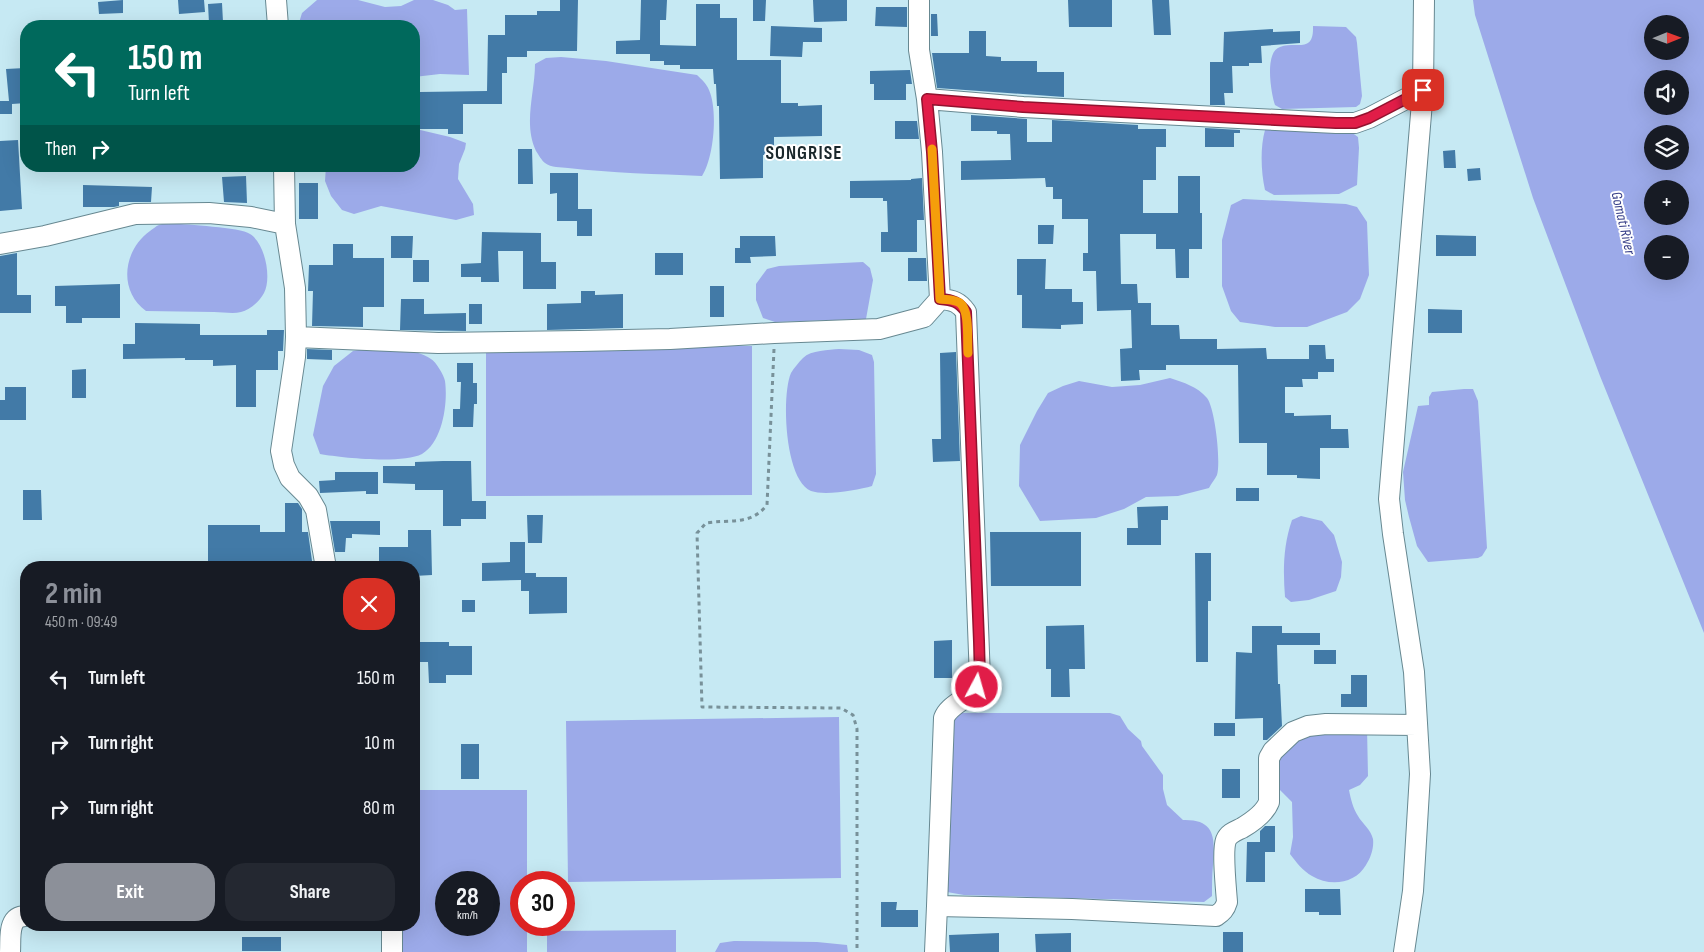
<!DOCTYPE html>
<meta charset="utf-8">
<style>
:root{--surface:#171b24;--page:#242831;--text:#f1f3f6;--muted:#9ea1a6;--accent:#8c9099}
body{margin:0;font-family:"Sofia Sans Condensed",sans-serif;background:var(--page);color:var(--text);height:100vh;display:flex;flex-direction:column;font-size:19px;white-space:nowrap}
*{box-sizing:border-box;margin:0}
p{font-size:16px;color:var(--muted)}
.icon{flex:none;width:28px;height:28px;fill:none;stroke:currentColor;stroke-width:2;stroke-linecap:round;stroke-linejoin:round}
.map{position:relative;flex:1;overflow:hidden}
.drawer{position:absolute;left:20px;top:561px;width:400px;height:370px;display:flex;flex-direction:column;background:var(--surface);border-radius:20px;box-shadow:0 5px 20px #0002}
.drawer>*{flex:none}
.guide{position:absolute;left:20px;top:20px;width:400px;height:152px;border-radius:20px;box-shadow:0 5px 20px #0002;background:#00695c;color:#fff;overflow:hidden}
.needle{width:32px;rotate:89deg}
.controls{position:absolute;left:1644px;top:15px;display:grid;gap:10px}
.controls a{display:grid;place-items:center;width:45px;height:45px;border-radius:50%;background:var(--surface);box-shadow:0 5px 20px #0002;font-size:25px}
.speed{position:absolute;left:435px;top:871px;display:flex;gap:10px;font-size:25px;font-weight:700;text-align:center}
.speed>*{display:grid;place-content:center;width:65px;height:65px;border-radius:50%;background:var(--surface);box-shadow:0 5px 20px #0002;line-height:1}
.speed small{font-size:12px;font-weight:400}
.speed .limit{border:8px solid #d22;background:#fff;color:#111}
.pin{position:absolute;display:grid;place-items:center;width:42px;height:42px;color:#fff;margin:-21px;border-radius:10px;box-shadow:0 2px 8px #0006}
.me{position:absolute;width:55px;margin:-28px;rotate:6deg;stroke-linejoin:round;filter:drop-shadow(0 0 4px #0008)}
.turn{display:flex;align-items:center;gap:18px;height:105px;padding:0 25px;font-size:22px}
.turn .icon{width:65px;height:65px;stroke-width:2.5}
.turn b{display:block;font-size:35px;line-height:42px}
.then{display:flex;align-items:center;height:48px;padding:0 25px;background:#0003;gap:10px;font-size:19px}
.round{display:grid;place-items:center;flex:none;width:52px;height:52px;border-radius:20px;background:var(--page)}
.overview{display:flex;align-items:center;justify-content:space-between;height:85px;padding:0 25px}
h1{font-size:30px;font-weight:700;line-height:38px;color:var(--accent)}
.cta{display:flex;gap:10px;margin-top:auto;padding:10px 25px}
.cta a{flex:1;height:58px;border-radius:20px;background:var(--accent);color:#fff;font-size:20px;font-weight:700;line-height:58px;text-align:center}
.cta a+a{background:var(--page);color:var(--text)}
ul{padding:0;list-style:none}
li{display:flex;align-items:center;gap:15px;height:65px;padding:0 25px}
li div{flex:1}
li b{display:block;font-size:19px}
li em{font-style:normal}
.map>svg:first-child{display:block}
.water{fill:#9caae9;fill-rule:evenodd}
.building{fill:#427aa7}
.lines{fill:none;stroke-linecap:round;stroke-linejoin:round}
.minor-casing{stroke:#678891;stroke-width:22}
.path{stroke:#789199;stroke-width:3;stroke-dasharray:4 4;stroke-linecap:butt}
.minor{stroke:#fff;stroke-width:20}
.route-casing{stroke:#92132f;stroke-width:12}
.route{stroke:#e11d48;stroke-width:9}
.slow{stroke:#f59e0b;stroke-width:9}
.labels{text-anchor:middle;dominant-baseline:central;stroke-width:4;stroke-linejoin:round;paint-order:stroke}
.water-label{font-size:15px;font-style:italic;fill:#353d87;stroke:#fff}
.district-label{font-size:19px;font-weight:bold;letter-spacing:1px;fill:#19272b;stroke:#fff}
</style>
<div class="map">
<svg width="1704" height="952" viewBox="0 0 1704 952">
<rect width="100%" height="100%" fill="#c6e9f3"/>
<!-- water -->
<path class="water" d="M317 0H358L385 7 401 6 414 0H433L448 5 455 10 467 9 469 75 440 74 414 77V26H298L302 13Z
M1473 0H1704V633L1600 376 1533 198 1475 15ZM1652 24H1680V51H1652ZM1652 79H1680V106H1652ZM1652 134H1680V161H1652ZM1652 189H1680V216H1652ZM1652 244H1680V271H1652Z
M1313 26 1346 27 1356 37 1357 43 1362 96 1360 104 1356 107 1282 109 1275 105C1271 93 1264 52 1280 47 1297 41 1314 54 1313 26Z
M561 57 606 61 697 75C702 80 706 83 709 90 718 110 714 158 702 176 657 174 612 173 568 168 561 167 551 168 545 163 542 161 538 154 536 151 523 124 535 92 535 64L546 58Z
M1276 127 1351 132 1358 137 1359 148 1357 185 1339 194 1274 195 1265 190C1261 172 1260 148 1265 130Z
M416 129 450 137 466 143 465 149 459 164 458 179 473 204 474 215 456 220 381 206 354 214 342 210 331 196 325 181 326 166H414V130Z
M1243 199 1346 204 1357 207 1367 222 1369 275 1360 299 1347 312 1307 327H1275L1240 322 1231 311 1222 286V240L1231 205Z
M171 223C187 225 240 227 250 234 265 243 272 278 264 293 260 301 250 310 241 312 233 314 223 312 214 312 191 312 168 311 146 311 118 291 123 250 150 231 153 229 156 226 159 225 163 223 168 224 171 223Z
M863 262 870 268 873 280 866 319 775 322 763 318 756 300V284L767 269 779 266Z
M752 346V495L486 496V347Z
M364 349C384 350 415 347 431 359 436 362 444 375 445 381 448 402 443 442 422 454 402 464 343 458 320 454L313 435 323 386 334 366 353 351Z
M839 349 859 350 872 355 874 362 876 474 872 486C858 490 825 496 811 491 785 481 781 396 791 373 794 368 799 362 803 358 811 350 829 350 839 349Z
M1170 378C1184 383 1197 386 1207 398 1215 408 1221 462 1217 475 1215 479 1211 484 1209 488L1178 496 1146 497 1124 509 1096 518 1040 521 1019 486 1020 445 1037 411 1048 393 1063 386 1079 381 1112 387 1140 385Z
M1464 389H1473L1478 401 1487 548 1482 556 1478 558 1428 562 1417 546 1409 517 1405 500 1403 472 1418 406 1429 405V397L1432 392Z
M1301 516 1322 521 1334 535 1342 562 1341 577 1336 591 1309 600 1291 602 1285 597C1283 571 1283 546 1292 520Z
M950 713H1110L1120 716 1128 729 1141 741 1142 746 1163 775V789L1167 805 1183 820C1216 819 1215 839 1213 865 1212 875 1212 886 1212 896L1204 902 964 895 947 892Z
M839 717 841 878 568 882 566 721Z
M1367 728 1368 776 1360 785 1349 790C1351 800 1353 808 1358 816 1362 823 1371 830 1373 839 1374 848 1371 857 1366 865 1355 884 1330 887 1312 876 1303 871 1296 862 1290 854L1293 837 1292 802 1278 788 1277 759 1282 750 1316 730Z
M414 790H527V882H521V925H527V952H393V925H414ZM446 882H489V925H446Z
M676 930V952H547V931Z
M734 941 817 942 847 945 848 952H715L720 943Z"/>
<!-- building -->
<path class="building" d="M123 0V13L99 14 98 2Z
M178 0H204L205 12 179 14Z
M560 0H578L577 51H527V57H507V73H502V104H463V134H448V129H420V92L487 91 488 35H505V15H537V11H560Z
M641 0H667L666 20H660V45L696 46V4H720V18H737V60H781V103H798V106L822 105V136L774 137V155H763V178L720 179 719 106H717L716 84H714L713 69H680V65H664V61H650V54H616V41L640 40Z
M753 0H766L765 21H753Z
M813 0H847V21L814 22Z
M1068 0H1112V27H1069Z
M1152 0H1169L1171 35H1154Z
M222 3 223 22 209 23 208 4Z
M876 7H907V27L875 26Z
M931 14H937L938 36H931Z
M771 26 822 28V42H803L802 57 770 56Z
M1273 29V32L1300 31V43L1261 46 1262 63H1249V66H1232L1233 93H1224L1225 105H1210V62H1223L1224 32Z
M969 31H986V56L1001 57V61H1037V72H1064V97L937 88 932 53H969Z
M25 68 26 103 12 104V114H0V101H9L6 69Z
M910 70 912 84H906V100H874V84H870V71Z
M971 115 1027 119V142H1052V120L1138 125V129H1166V147H1156V180H1143V213H1178V176H1200V213H1202V249H1189V278H1176L1175 249H1156V234H1120L1121 284H1137L1138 303H1151V325H1179L1180 339H1217V349L1266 348 1267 359H1309V345H1325L1326 359H1334V372H1318V379H1302L1303 387H1285V413H1294V416L1331 415V429H1348L1349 448H1320V479L1297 478V475H1267V443H1239L1238 365H1166V370H1139L1140 380 1121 381 1120 349 1132 348 1131 310 1097 311 1096 271H1083V253H1088V219H1062V199H1053V187H1046L1045 178 961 180V161L1011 160 1010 134H997V131H971Z
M895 121H917L919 139H895Z
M1205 128 1240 130V133H1234V147H1205Z
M18 140 22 209 0 211V141Z
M518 149H532L533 184H518Z
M1455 150 1456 168H1444L1443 151Z
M1480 168 1481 180 1468 181 1467 169Z
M550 173H578V209H592V236H577V221H557V193L550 194Z
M246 176 247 203 224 202 222 177Z
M922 178 924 220H917V252H881V232H888L887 201H883V198H850V181L911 180V179Z
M299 183H318V219H299Z
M83 185 152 187 151 202H119V206L114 207H83Z
M1038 225H1054L1053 244H1038Z
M482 232 541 233V262H556V289H523V251H498L499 282H481V277H461V264L481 263Z
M1436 235 1476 236V256H1436Z
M391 236H413L412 258H391Z
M740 236H775L776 256 750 257 751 263H735V248H740Z
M333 244H353V258H384V307H363V327L312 326 313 291H308L309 265H333Z
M17 253V295H31V313H0V256Z
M655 253H683V275H655Z
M908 258H926L927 281H908Z
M1017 259H1046L1045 289H1072V302H1083V324L1061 325V329L1022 328V295H1017Z
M413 260H429V282H413Z
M120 284V318H82V323H66V306H55V286Z
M710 286H724V317H710Z
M581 291H595V295L623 294V328L547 330V304L581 303Z
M401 299H424V314L466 313V331L400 330Z
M469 304H482V324H469Z
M1428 309 1462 310V333H1428Z
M135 323 200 324V335H267V330H284L283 351H278V370H256V407H236V365L213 366V360H185V358L123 359V344H135Z
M307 349 332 350V360L307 359Z
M956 352 960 461 933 462 932 439H941L940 353Z
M457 363H473V383H477V404H474L473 427H453V409H460L461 382H457Z
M86 369V398H72V370Z
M5 387H26V420H0V400H5Z
M443 461H471L472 501H486V519H461V526H443V490H415V484L383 483V466H415V462Z
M335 472H378V494H366V491L320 493 319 481 335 480Z
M1236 488H1259V501H1236Z
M23 490H41L42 520H23Z
M285 503H298L302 509V532H308L313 568H269V563H208V525H260V532H285Z
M1168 506V520H1161V545H1127V528H1138L1137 507Z
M527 515H543L542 543H528Z
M330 521H380V535L352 534V538H346L345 552H335Z
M408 530H431L432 575 414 576V568H379V547H408Z
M990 532H1081V586H991Z
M510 542H525V573H536V577H567V613L529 614V591H521V580L482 581V563L510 562Z
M1195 553H1211V601H1208V662H1196Z
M462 600H475V612H462Z
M1084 625 1085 669H1069L1070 697H1051V669H1046V626Z
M1252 626H1282V633H1320V645H1277L1278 684H1280L1282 726 1267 740H1263V718L1235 719 1236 652 1252 653Z
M952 640V678H934V641Z
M414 642H449V646H472V675H446V683H429L428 662H414Z
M1314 650H1336V664H1314Z
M1351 675H1367V707H1341V694H1351Z
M1214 723H1235V736H1214Z
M461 744H479V779H461Z
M1222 769H1240V798H1222Z
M1265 826H1275V852H1265V882H1246L1247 842H1260V831Z
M1305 889H1340L1341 915H1319V912H1305Z
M881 902H897L896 910H918V927H881Z
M1223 932H1243V952H1223Z
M999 933V952H950L949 935Z
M1071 933V952H1036L1035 934Z
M242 937H281V951H242Z"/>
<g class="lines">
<!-- minor casing -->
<g class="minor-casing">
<path id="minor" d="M276 0 278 26
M919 0V50L927 99 932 152 940 299
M927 99 1023 107 1336 123H1355L1369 118 1423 90
M284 166 285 224 295 288 296 337 295 357 281 451 284 465 290 478 308 496 316 510 326 568
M0 244 45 236 135 214 209 213 251 217 285 224
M296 337 438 343 580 341 670 339 774 333 879 329 924 317 940 299C953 300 959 302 966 312L980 679C973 700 950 702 944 718L937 906 1072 909 1216 916C1222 912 1225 909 1227 902 1226 888 1222 851 1226 840 1229 833 1236 831 1242 828 1252 822 1265 813 1269 802V758L1273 751 1293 732 1308 726 1326 724 1417 725
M392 925V952
M10 952C11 938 7 916 26 916
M935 952 937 906
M1404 952 1413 891 1420 774 1414 672 1393 534 1389 499 1423 90 1424 0"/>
</g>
<!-- path -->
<path class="path" d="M774 349 767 505C750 526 730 519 706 523L697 533 702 707 841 708 853 715 857 729V952"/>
<!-- minor -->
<use href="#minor" class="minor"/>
</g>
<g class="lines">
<!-- route casing -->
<g class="route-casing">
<path id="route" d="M977 687 980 679 979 641 966 312C959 302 953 300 940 299L932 152 927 99 1023 107 1336 123H1355L1369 118 1423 90"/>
</g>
<!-- route -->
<use href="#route" class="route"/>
<!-- slow -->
<path class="slow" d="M932 149 940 299C947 300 954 299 960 303 970 311 967 340 968 353"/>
</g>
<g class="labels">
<!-- water labels -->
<g class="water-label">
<text transform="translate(1623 223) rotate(77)">Gomati River</text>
</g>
<!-- district labels -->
<g class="district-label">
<text x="804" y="153">SONGRISE</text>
</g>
</g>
</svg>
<div class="controls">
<a><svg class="needle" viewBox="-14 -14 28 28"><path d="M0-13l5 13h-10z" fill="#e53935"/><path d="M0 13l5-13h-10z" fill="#9ea1a6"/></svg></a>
<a><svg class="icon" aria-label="sound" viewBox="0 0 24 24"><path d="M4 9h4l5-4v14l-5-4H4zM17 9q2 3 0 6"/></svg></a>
<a><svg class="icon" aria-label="layers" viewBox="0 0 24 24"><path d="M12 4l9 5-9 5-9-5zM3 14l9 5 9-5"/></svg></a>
<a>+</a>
<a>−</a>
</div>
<div class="speed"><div>28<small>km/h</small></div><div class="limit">30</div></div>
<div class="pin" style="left:1423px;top:90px;background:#d93025"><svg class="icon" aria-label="arrive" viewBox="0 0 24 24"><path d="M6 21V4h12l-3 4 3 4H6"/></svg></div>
<svg class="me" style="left:977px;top:687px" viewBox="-20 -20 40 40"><circle r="17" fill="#e11d48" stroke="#fff" stroke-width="3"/><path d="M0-11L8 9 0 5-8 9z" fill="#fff"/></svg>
<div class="guide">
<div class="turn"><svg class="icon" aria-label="left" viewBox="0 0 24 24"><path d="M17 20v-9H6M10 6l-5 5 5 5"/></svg><div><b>150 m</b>Turn left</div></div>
<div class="then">Then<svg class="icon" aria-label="right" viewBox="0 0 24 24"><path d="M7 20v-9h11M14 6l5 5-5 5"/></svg></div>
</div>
<section class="drawer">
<div class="overview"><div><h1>2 min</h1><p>450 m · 09:49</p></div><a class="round" style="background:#d93025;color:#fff"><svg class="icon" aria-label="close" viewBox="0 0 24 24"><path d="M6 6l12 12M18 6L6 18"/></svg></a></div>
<ul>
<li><svg class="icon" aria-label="left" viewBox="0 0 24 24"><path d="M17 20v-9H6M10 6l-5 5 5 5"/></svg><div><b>Turn left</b></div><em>150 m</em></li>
<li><svg class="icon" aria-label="right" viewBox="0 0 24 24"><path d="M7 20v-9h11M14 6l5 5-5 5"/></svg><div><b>Turn right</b></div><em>10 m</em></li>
<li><svg class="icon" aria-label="right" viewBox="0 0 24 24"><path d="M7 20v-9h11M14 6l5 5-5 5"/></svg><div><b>Turn right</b></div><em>80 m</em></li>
</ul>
<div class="cta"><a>Exit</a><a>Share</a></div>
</section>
</div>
